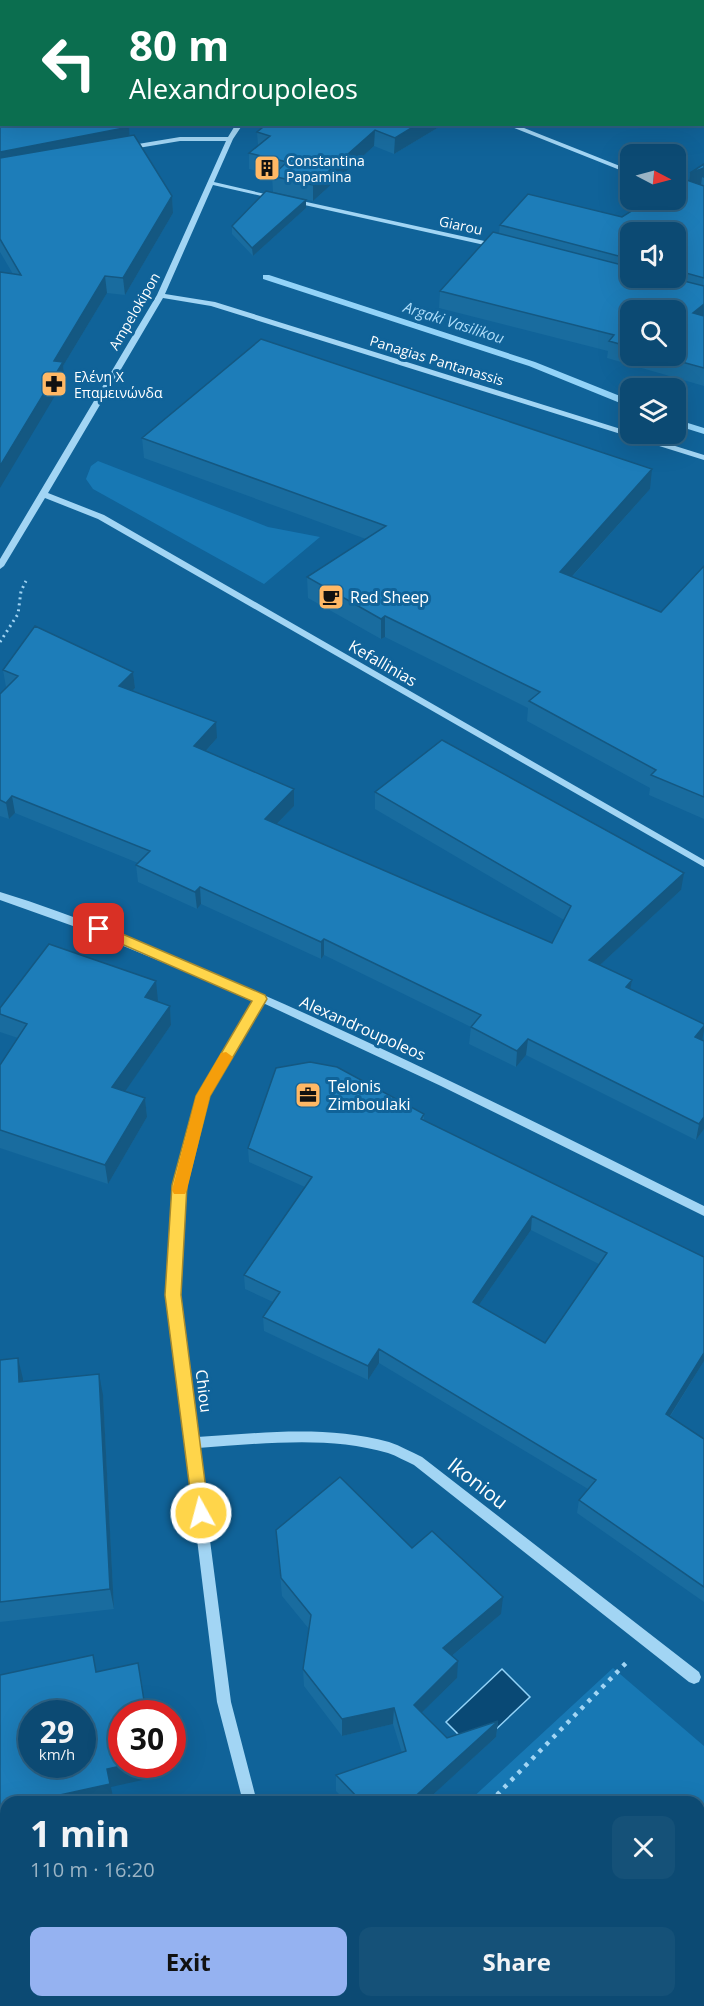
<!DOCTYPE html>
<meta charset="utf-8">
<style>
:root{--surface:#0c4a73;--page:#155178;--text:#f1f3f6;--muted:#9ab3c4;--line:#2c6285;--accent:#95b2f1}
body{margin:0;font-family:"Open Sans",sans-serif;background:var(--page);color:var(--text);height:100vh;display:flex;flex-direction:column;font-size:22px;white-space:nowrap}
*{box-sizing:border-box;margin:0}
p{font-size:20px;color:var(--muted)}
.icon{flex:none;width:33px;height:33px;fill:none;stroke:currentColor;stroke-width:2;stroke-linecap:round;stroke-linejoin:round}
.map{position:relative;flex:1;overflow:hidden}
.details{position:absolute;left:0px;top:1796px;width:705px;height:212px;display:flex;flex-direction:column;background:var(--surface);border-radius:18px 18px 0 0;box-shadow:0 6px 24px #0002,0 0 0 2px var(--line)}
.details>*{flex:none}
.banner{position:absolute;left:0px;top:0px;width:705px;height:126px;box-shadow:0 6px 24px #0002,0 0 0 2px var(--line);background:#0b6e4f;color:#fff;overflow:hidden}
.needle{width:39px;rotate:96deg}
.tools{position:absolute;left:620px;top:144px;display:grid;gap:12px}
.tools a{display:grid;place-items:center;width:66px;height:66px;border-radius:12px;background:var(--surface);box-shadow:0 6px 24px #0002,0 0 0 2px var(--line);font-size:30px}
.speed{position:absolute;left:18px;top:1700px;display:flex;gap:12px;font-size:30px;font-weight:700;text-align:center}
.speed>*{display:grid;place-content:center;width:78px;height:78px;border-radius:50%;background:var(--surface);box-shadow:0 6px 24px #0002,0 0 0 2px var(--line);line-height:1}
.speed small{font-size:15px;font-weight:400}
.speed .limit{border:9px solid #d22;background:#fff;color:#111}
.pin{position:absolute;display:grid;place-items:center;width:51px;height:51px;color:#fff;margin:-26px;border-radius:12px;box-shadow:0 3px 9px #0006}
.me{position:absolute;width:66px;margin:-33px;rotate:353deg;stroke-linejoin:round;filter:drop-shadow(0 0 4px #0008)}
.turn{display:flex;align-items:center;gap:21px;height:126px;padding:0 30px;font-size:27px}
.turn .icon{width:78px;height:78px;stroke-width:2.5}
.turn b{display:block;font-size:42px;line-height:51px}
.round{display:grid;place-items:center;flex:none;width:63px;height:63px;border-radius:12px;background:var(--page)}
.overview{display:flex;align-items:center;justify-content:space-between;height:102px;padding:0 30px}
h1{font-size:36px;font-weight:700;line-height:45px}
.action{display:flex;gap:12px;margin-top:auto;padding:12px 30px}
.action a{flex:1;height:69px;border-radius:12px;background:var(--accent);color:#111;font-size:24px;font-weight:700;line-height:69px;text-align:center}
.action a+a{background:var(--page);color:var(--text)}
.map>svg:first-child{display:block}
.green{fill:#1778b4}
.water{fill:#094975;stroke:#93d3f8;stroke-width:1.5}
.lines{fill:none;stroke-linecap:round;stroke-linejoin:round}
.stream{fill:#93d3f8;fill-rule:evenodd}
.path-far1{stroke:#a2d5f4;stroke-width:3;stroke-dasharray:2 4;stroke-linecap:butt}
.path{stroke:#a2d5f4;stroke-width:4.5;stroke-dasharray:4 6;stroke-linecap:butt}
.minor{fill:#a2d5f4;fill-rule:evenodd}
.wall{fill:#196c9f;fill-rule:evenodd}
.shaded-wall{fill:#145882}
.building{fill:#1d7db9;stroke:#145882;stroke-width:1.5;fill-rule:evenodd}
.route{fill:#ffd54a;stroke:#a68a30;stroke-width:1.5}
.slow{fill:#f59e0b}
.labels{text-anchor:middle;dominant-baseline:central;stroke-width:6;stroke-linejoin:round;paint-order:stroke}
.far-poi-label{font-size:14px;fill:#fff;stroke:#106399;text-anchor:start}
.far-street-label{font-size:14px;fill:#fff;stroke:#106399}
.far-water-label{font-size:15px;font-style:italic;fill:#aedefb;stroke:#106399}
.poi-label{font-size:16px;fill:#fff;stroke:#106399;text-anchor:start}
.street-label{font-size:16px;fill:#fff;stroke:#106399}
.near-street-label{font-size:20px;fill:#fff;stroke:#106399}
</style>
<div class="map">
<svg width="704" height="2006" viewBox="0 0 704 2006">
<rect width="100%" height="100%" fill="#106399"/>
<!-- green -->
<path class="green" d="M98 461 268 527 320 537 264 584 93 489 86 479 91 466Z
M613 1668 704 1746V2006H377L375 2001H699V1802L469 1801Z"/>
<!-- water -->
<path class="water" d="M502 1669 530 1697 474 1750 446 1722Z"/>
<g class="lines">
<!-- stream -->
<path class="stream" d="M263 275H269L535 362 630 400V407L529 366 263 279Z
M675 419 704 428V434L675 425Z"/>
<!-- path-far1 -->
<path class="path-far1" d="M0 642 18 614 21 591 26 581"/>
<!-- path -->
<path class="path" d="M490 1802 626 1663"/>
<!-- minor -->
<path class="minor" d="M0 0 5 2 0 3Z
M333 0H339L332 2Z
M692 0H700L690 2Z
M236 124H243L233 139 214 182 278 197 275 199 213 185 165 294 215 302 704 455V460L211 306 163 298 48 493 104 515 704 860V867L98 519 45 498 4 566 0 569V559L157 295 226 141H180L126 150 123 148 126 146 180 137H228Z
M504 124H514L630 170V174Z
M293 199 498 244 502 246 498 248 291 202 290 201Z
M0 892C78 916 154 948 229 980 390 1049 547 1128 704 1206V1216L441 1086 263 1003 208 1096 186 1185 179 1295 197 1437C260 1433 327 1425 389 1442 401 1446 411 1452 422 1457L699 1672 701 1677 699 1682 694 1684 689 1682 414 1465C405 1461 397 1456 388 1453 327 1435 261 1444 198 1448L231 1702 257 1802H243L217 1702 167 1295 174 1185 198 1096 254 1000 87 931 0 900Z
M297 2001H313L315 2006H299Z"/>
</g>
<!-- wall -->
<path class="wall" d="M51 0H257L254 2H51Z
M0 109 129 127V136L172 196 173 213 125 295 107 293 63 366 65 379 13 274 0 252Z
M267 124H444L394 154 374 146 313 201 273 192 272 176 274 175 249 169V153L258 145 257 132Z
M704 164V386L607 358 608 351 439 308 440 291 499 233 500 225 622 217 689 181 690 173ZM630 232H675V278H630ZM630 310 675 356H630Z
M306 200V208L253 256 232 234V226Z
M142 438 650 489 572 577 661 612 704 566V819L649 795 650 788 527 721 528 708 385 637 381 639 308 598 307 577 366 539 144 458Z
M3 670 133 672 135 688 132 691 217 738 206 751 294 789V806L277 824 552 943 564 920 375 809V792L681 890 600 965 632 980 630 990 702 1040 704 1129 696 1140 526 1055 516 1067 469 1044 471 1027 324 955 321 959 201 904 197 909 138 882 136 865 138 863 15 813 9 819 0 816V694L6 687Z
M157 1001 170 1006 171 1025 125 1091 145 1098 147 1117 108 1184 0 1148V1065L18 1038 0 1032V1008Z
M424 1114V1120L704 1257V1361L670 1417 704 1439V1602L577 1513 579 1500 588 1489 379 1363 368 1380 264 1331 263 1317 273 1302 245 1289 244 1275 305 1187 249 1162 248 1148ZM531 1230 599 1264 545 1343 479 1305Z
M18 1358 23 1382 103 1395 114 1609 0 1622V1360Z
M276 1530 412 1548 501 1614 452 1656 457 1678 422 1712 447 1738 498 1721 496 1737 425 1802H347L336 1791V1775L402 1753 393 1724 342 1736 304 1686 303 1669 309 1629 282 1596Z"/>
<!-- shaded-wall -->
<path class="shaded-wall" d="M232 0H257L254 2H229Z
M609 0H647L643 2H605Z
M418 124H444L394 154 395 138Z
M129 127 130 144 0 169V152Z
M375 130 374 146 313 201V185Z
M704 168V178L702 177 701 185 688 190 690 173Z
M172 196 173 213 125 295 123 278Z
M306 200V208L253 256 252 248Z
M105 276 107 293 63 366 65 379 0 488V466L54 361Z
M704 304V319L693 313Z
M652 469 650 489 558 592 560 572Z
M385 616V637L381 639V619Z
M133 672 135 688 121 703 119 686Z
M216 722 217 738 195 763 194 746Z
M294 789V806L266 835 265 819Z
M12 796 15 813 9 819 6 803Z
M684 873 681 890 587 977 589 960Z
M200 887 201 904 197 909 195 892Z
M324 939V955L321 959V942Z
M632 980 629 997 626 987Z
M156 981 158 1001 147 1016 145 997Z
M170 1006 171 1025 115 1106 112 1087Z
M704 1026V1030L702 1041 695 1037Z
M528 1039 526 1055 516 1067 517 1051Z
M145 1098 147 1117 108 1184 105 1165Z
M704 1117V1129L696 1140 699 1124Z
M532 1216 531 1230 472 1315 473 1302Z
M379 1349V1363L368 1380V1366Z
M704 1353V1361L663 1427 666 1414Z
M18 1358 23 1379V1404L19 1382Z
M99 1374 103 1395 114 1609 110 1589Z
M503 1597 501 1614 441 1665 443 1648Z
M458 1661 457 1678 413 1721 414 1705Z
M394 1708 393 1724 342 1736V1719Z
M498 1721 496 1737 425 1802H409Z
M130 1764H154L156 1777 111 1787 114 1802H28L107 1769Z
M6 1806V1825L5 1826 0 1811V1808Z
M121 2001H168L154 2006H107Z"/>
<!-- building -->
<path class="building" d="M70 0H232L229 2H75Z
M422 0H609L605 2H419Z
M0 109H2V124H127L129 127 0 152Z
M267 124H418L395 138 375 130 313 185 272 176 287 162 249 153 270 136 257 132Z
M134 135 172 196 123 278 105 276 54 361 63 362 0 466V272L21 275 0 239V158Z
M704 164V168L690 173Z
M681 178 704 186V278L675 270V232H630V259L500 225 528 194 622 217 649 200H675V183Z
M266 191 306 200 252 248 232 226Z
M493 232 630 267V278H672L704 286V304L693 313 704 316V368L660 356H675V310H630V347L609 341 614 335 440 291Z
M261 339 652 469 560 572 661 612 704 566V797L651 775 656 770 529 701 540 692 385 616 381 619 307 577 386 526 142 438Z
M35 626 133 672 119 686 216 722 194 746 294 789 265 819 552 943 571 906 375 792 442 740 684 873 589 960 632 980 626 987 704 1024V1026L695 1037 704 1041V1117L699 1124 528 1039 517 1051 471 1027 481 1015 324 939 321 942 200 887 195 892 136 865 150 851 12 796 6 803 0 800V694L18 676 3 670Z
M49 944 156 981 145 997 170 1006 112 1087 145 1098 105 1165 0 1130V1065L27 1024 0 1014V1008Z
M310 1062 337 1067 424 1114 421 1119 704 1257V1353L666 1414 704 1439V1587L579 1500 596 1480 379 1349 368 1366 263 1317 280 1292 244 1275 312 1177 248 1148 276 1068ZM532 1216 607 1253 545 1343 473 1302Z
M18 1358 19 1382 99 1374 110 1589 0 1602V1360Z
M340 1477 412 1548 432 1531 503 1597 443 1648 458 1661 414 1705 447 1738 498 1721 409 1802H362L336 1775 406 1751 394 1708 342 1719 303 1669 311 1615 281 1578 276 1530Z
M93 1655 96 1672 138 1663 146 1713H122V1764H130L107 1769 110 1784 28 1802H6V1806L0 1808V1675ZM32 1713H82V1764H32Z
M0 1967 6 1979V2001H17L19 2006H0Z
M75 2001H121L107 2006H76Z"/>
<!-- route -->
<path class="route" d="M99 924 265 995 267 999 210 1096 187 1185 181 1295 209 1513 207 1519 201 1521 195 1519 193 1513 165 1295 172 1185 196 1096 252 1001 94 932V926Z"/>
<!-- slow -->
<path class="slow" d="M226 1052 233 1057 210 1096 187 1190 185 1194H174L172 1190 196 1096 221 1053Z"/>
<!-- icons -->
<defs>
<g id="building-square" transform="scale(1.35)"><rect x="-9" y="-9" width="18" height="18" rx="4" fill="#ffb865" stroke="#106399"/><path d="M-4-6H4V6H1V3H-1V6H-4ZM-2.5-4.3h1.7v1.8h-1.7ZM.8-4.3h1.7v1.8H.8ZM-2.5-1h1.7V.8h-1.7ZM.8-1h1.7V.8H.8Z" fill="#111"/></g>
<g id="pharmacy-square" transform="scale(1.35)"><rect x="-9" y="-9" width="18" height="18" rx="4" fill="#ffb865" stroke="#106399"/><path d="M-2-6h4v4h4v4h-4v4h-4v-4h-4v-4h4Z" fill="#111"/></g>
<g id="cafe-square" transform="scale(1.35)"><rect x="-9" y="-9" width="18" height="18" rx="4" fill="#ffb865" stroke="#106399"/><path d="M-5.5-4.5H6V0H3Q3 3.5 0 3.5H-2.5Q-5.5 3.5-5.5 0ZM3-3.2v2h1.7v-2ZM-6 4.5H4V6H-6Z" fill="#111"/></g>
<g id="office-square" transform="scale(1.35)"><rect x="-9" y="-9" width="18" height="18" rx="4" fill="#ffb865" stroke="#106399"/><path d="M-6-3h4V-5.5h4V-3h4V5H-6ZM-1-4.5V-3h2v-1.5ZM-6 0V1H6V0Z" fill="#111"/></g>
</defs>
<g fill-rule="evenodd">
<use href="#building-square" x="267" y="168"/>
<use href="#pharmacy-square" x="54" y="384"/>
<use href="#cafe-square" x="331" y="597"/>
<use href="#office-square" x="308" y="1095"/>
</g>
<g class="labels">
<!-- far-poi labels -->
<g class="far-poi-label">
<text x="286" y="160">Constantina<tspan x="286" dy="16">Papamina</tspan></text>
<text x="74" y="376">Ελένη Χ<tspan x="74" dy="16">Επαμεινώνδα</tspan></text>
</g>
<!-- far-street labels -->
<g class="far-street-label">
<text transform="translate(461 225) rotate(12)">Giarou</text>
<text transform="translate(134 311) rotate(-60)">Ampelokipon</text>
<text transform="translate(437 360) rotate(17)">Panagias Pantanassis</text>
</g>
<!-- far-water labels -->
<g class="far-water-label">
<text transform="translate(454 322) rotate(18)">Argaki Vasilikou</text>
</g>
<!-- poi labels -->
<g class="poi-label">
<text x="350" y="597">Red Sheep</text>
<text x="328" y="1086">Telonis<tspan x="328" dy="18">Zimboulaki</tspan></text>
</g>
<!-- street labels -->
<g class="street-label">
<text transform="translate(383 663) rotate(30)">Kefallinias</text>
<text transform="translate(363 1028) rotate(24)">Alexandroupoleos</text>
<text transform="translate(204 1391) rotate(83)">Chiou</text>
</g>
<!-- near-street labels -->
<g class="near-street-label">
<text transform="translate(478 1483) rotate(38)">Ikoniou</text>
</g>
</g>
</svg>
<div class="tools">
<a><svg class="needle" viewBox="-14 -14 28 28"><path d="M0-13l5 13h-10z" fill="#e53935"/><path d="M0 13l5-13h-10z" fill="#9ab3c4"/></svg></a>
<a><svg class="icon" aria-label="sound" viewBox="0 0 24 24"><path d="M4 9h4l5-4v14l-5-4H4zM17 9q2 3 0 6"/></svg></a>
<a><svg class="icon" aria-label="search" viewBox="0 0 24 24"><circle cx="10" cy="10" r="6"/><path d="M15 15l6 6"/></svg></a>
<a><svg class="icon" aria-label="layers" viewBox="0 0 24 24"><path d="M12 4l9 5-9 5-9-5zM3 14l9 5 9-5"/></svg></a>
</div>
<div class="speed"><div>29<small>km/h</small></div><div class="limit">30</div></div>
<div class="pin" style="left:99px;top:929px;background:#d93025"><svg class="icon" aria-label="arrive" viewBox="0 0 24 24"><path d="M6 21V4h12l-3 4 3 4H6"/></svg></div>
<svg class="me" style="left:201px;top:1513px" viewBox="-20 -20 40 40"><circle r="17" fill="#ffd54a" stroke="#fff" stroke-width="3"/><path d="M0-11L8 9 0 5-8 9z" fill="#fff"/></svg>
<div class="banner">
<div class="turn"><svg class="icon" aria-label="left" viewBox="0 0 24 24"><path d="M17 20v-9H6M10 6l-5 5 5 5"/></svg><div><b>80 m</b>Alexandroupoleos</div></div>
</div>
<section class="details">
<div class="overview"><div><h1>1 min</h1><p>110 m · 16:20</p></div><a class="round"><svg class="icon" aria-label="close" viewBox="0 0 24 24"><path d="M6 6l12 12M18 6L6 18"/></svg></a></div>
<div class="action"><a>Exit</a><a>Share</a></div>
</section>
</div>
